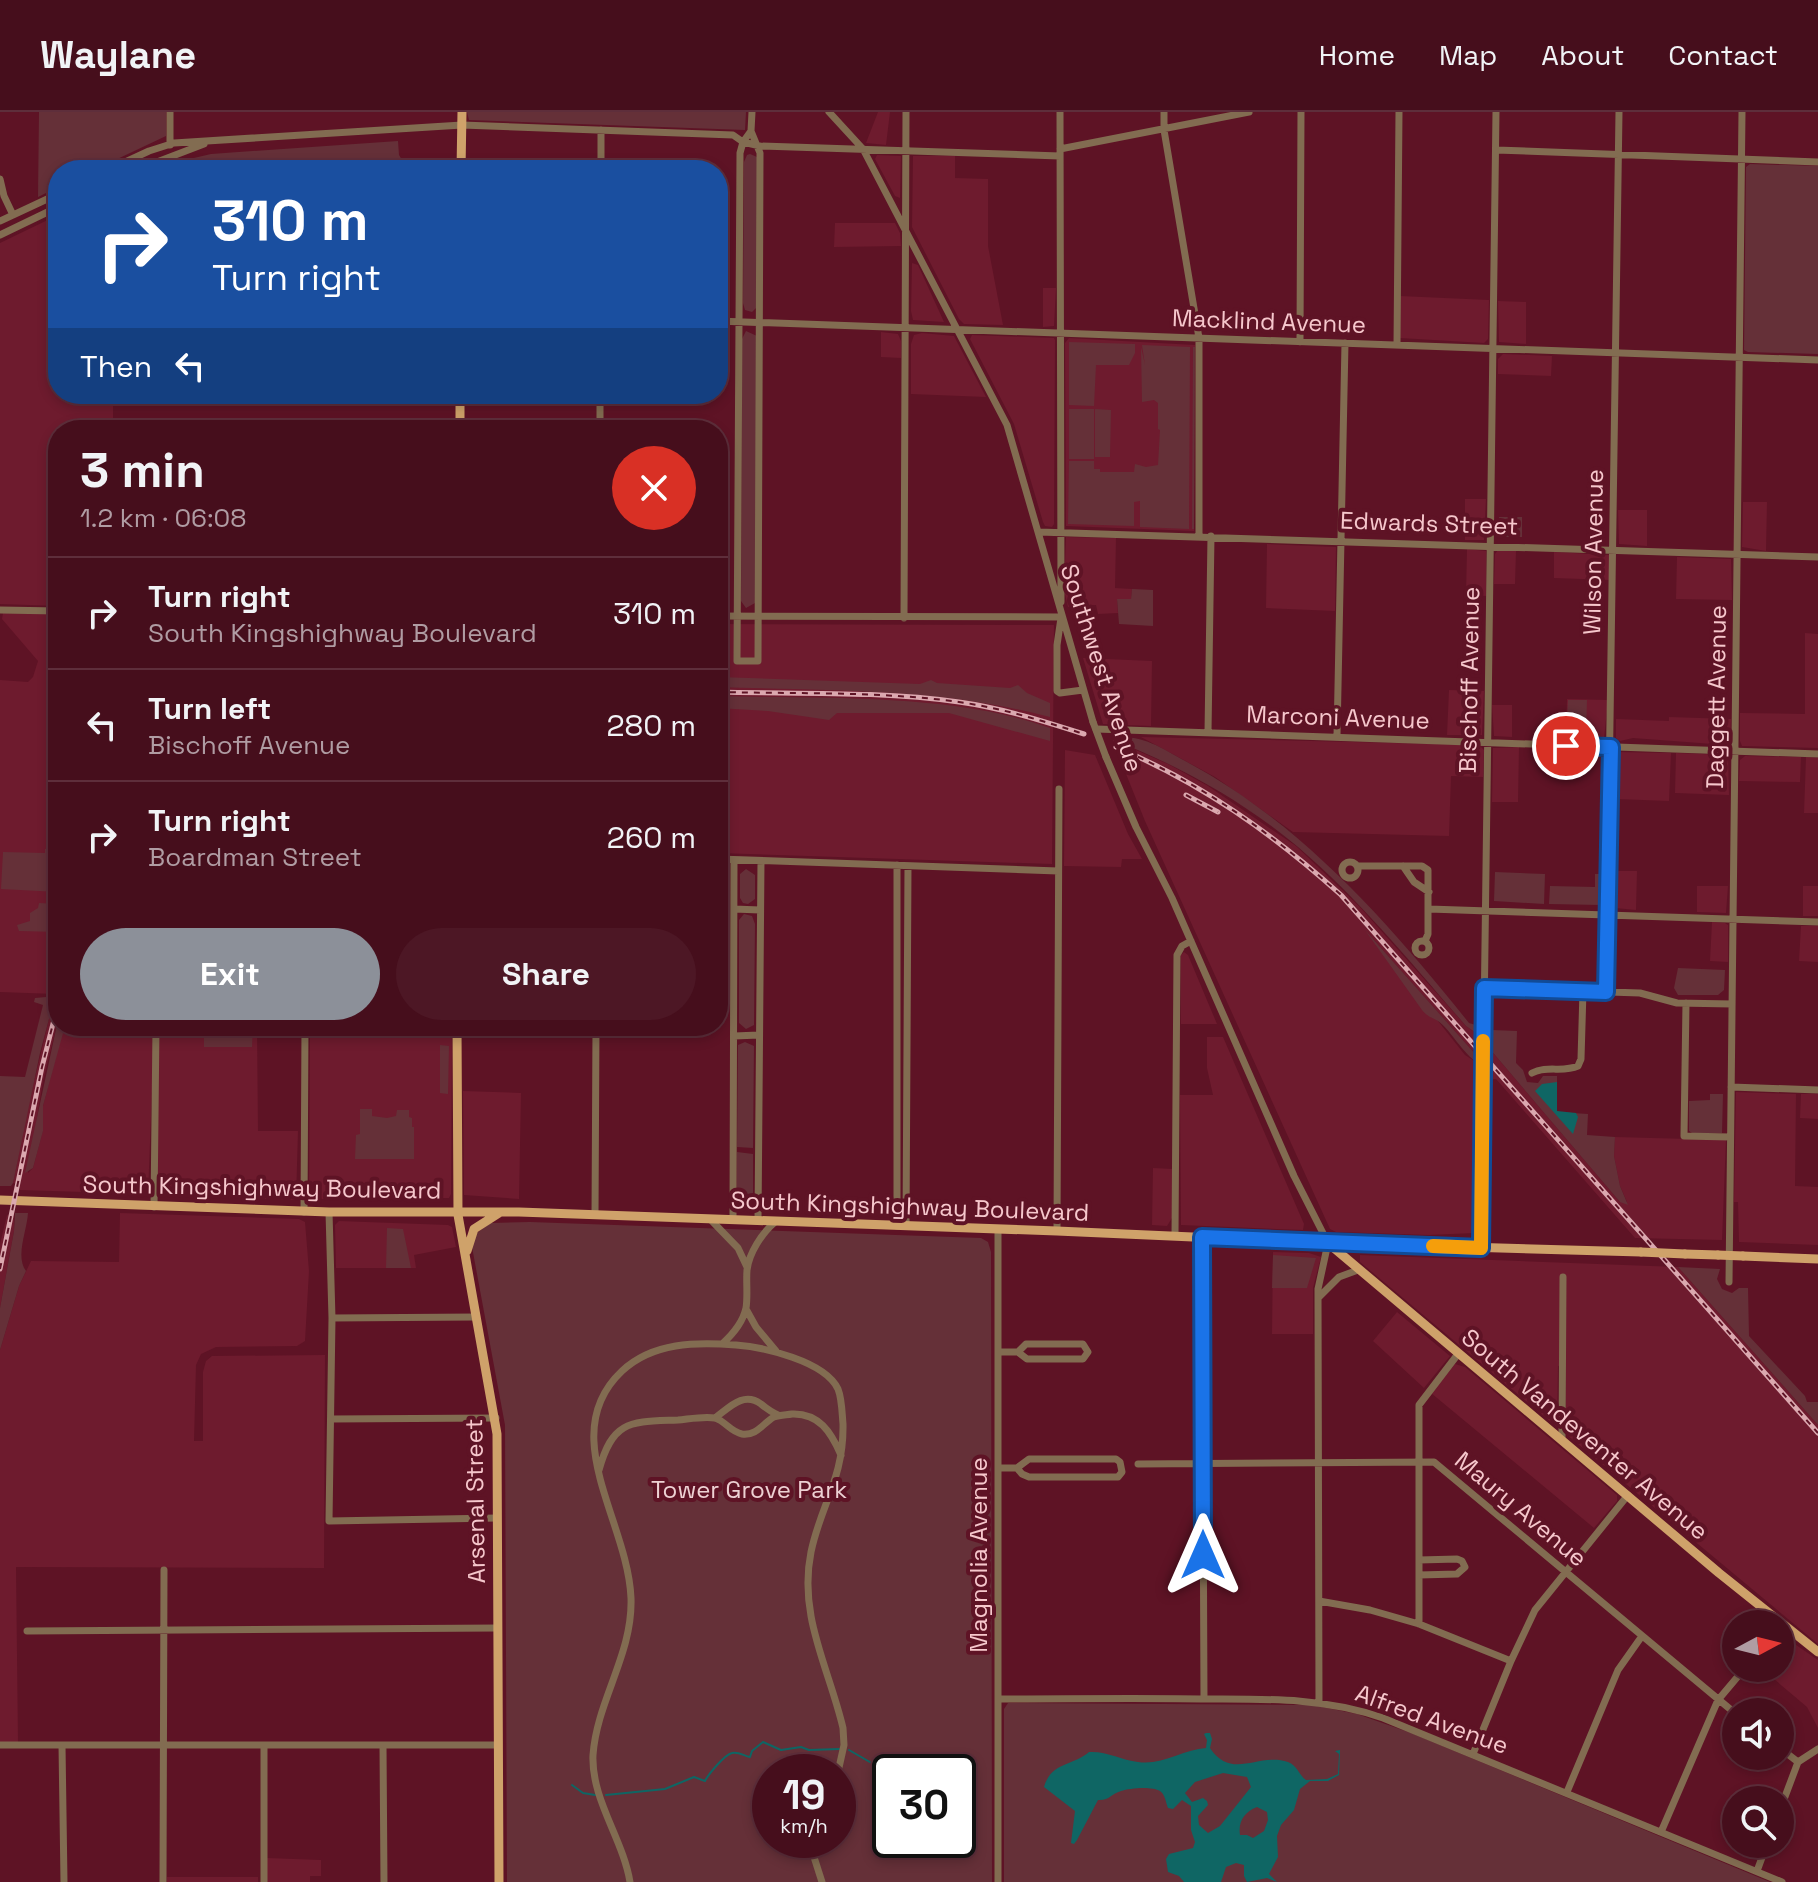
<!DOCTYPE html>
<meta charset="utf-8">
<style>
:root{--surface:#460e1c;--page:#4d1725;--text:#f1f3f6;--muted:#b09ca3;--line:#5e2e3b;--accent:#8c9099}
body{margin:0;font-family:"Space Grotesk",sans-serif;background:var(--page);color:var(--text);height:100vh;display:flex;flex-direction:column;font-size:30px;white-space:nowrap}
*{box-sizing:border-box;margin:0}
p{font-size:26px;color:var(--muted)}
.icon{flex:none;width:44px;height:44px;fill:none;stroke:currentColor;stroke-width:2;stroke-linecap:round;stroke-linejoin:round}
.map{position:relative;flex:1;overflow:hidden}
.panel{position:absolute;left:48px;top:308px;width:680px;height:616px;display:flex;flex-direction:column;background:var(--surface);border-radius:32px;box-shadow:0 4px 12px #0003,0 0 0 2px var(--line)}
.panel>*{flex:none}
.top-card{position:absolute;left:48px;top:48px;width:680px;height:244px;border-radius:32px;box-shadow:0 4px 12px #0003,0 0 0 2px var(--line);background:#1a4fa0;color:#fff;overflow:hidden}
.needle{width:52px;rotate:83deg}
.buttons{position:absolute;left:1722px;top:1498px;display:grid;gap:16px}
.buttons a{display:grid;place-items:center;width:72px;height:72px;border-radius:50%;background:var(--surface);box-shadow:0 4px 12px #0003,0 0 0 2px var(--line);font-size:40px}
.speed{position:absolute;left:752px;top:1642px;display:flex;gap:16px;font-size:40px;font-weight:700;text-align:center}
.speed>*{display:grid;place-content:center;width:104px;height:104px;border-radius:50%;background:var(--surface);box-shadow:0 4px 12px #0003,0 0 0 2px var(--line);line-height:1}
.speed small{font-size:20px;font-weight:400}
.speed .limit{border:4px solid #111;border-radius:12px;background:#fff;color:#111}
.pin{position:absolute;display:grid;place-items:center;width:68px;height:68px;color:#fff;margin:-34px;border:4px solid #fff;border-radius:50%;box-shadow:0 2px 8px #0007}
.me{position:absolute;width:88px;margin:-44px;rotate:0deg;stroke-linejoin:round;filter:drop-shadow(0 0 6px #0008)}
.turn{display:flex;align-items:center;gap:28px;height:168px;padding:0 32px;font-size:36px}
.turn .icon{width:104px;height:104px;stroke-width:2.5}
.turn b{display:block;font-size:56px;line-height:68px}
.then{display:flex;align-items:center;height:76px;padding:0 32px;background:#0003;gap:16px;font-size:30px}
.round{display:grid;place-items:center;flex:none;width:84px;height:84px;border-radius:42px;background:var(--page)}
.overview{display:flex;align-items:center;justify-content:space-between;height:136px;padding:0 32px}
h1{font-size:48px;font-weight:800;line-height:60px}
.button{display:flex;gap:16px;margin-top:auto;padding:16px 32px}
.button a{flex:1;height:92px;border-radius:48px;background:var(--accent);color:#fff;font-size:32px;font-weight:800;line-height:92px;text-align:center}
.button a+a{background:var(--page);color:var(--text)}
ul{padding:0;list-style:none}
li{display:flex;align-items:center;gap:24px;height:112px;padding:0 32px;border-top:2px solid var(--line)}
li div{flex:1}
li b{display:block;font-size:30px}
li em{font-style:normal}
header{display:flex;align-items:center;gap:48px;box-sizing:border-box;height:112px;padding:0 40px;background:var(--surface);border-bottom:2px solid var(--line)}
header strong{font-size:38px}
nav{display:flex;gap:44px;margin-inline-start:auto;font-size:28px}
.map>svg:first-child{display:block}
.built{fill:#6e1b2e}
.green{fill:#653038;fill-rule:evenodd}
.water{fill:#0f6664;fill-rule:evenodd}
.lines{fill:none;stroke-linecap:round;stroke-linejoin:round}
.stream{stroke:#0f6664;stroke-width:2}
.minor{stroke:#826c51;stroke-width:7}
.major{stroke:#cfa26a;stroke-width:9}
.rail-casing{stroke:#dba8af;stroke-width:5}
.rail{stroke:#5e1325;stroke-width:2;stroke-dasharray:6;stroke-linecap:butt}
.minor-bridge{stroke:#826c51;stroke-width:7}
.major-bridge{stroke:#cfa26a;stroke-width:9}
.route-casing{stroke:#114b97;stroke-width:20}
.route{stroke:#1a73e8;stroke-width:14}
.slow{stroke:#f59e0b;stroke-width:14}
.labels{text-anchor:middle;dominant-baseline:central;stroke-width:8;stroke-linejoin:round;paint-order:stroke}
.street-label{font-size:24px;fill:#f6c7cc;stroke:#5e1325}
.park-label{font-size:24px;fill:#edd1d3;stroke:#5e1325}
</style>
<header>
<strong>Waylane</strong>
<nav><a>Home</a><a>Map</a><a>About</a><a>Contact</a></nav>
</header>
<div class="map">
<svg width="1818" height="1770" viewBox="0 0 1818 1770">
<rect width="100%" height="100%" fill="#5e1325"/>
<!-- built -->
<path class="built" d="M878 0H890L886 33 866 31Z
M877 43 901 44 900 86 895 84 875 47Z
M913 44H955V66L988 67V134L1003 213 964 212 959 207 912 115Z
M58 103V282H113V318H58V494L0 492V131Z
M835 111H895L900 121 901 134 834 135Z
M912 151 918 153 944 210 913 208 911 199Z
M1043 176H1056L1054 214 1043 215Z
M1400 184 1489 188 1488 227 1484 231 1400 226Z
M1498 189 1526 190V232L1499 230Z
M881 220 898 222 901 229V246L881 245Z
M922 221 954 224 986 285 911 282V232L914 223Z
M972 223 1054 226 1055 228 1054 412 1052 415 1045 414 1043 410 1014 312 970 227Z
M1069 226 1195 233 1194 419 1066 414 1065 231Z
M1503 242 1552 244 1551 264 1498 262V247Z
M1465 387H1486L1484 428H1465Z
M1743 390H1767L1766 439 1742 435Z
M1618 398H1647V434L1619 432Z
M1066 425 1116 426 1115 476 1132 477 1131 488H1117L1118 501 1098 502 1096 493 1068 495 1064 478Z
M1267 432 1336 435 1335 499 1266 496Z
M1467 437 1486 439V484L1466 483Z
M1498 438 1516 439 1515 472H1494L1495 442Z
M1554 440 1609 443 1610 468 1554 466Z
M1677 445 1731 447 1732 488 1676 487Z
M3 501 58 502V908L43 969 28 1061 33 1056 43 1018V994L64 914H257L258 1019H298L296 1088 159 1083 152 979 148 1082 20 1078V1073L13 1071 25 1007 55 882 0 880V568L28 570 33 565 38 549 2 507Z
M718 512 1054 513 1052 752 718 741Z
M1805 521 1818 522V636L1742 634 1740 629V601L1805 602Z
M1083 546 1152 549 1151 614 1103 612Z
M1449 578 1484 579 1482 623H1447Z
M1567 587 1608 588 1604 627H1566Z
M1492 593H1512V625L1494 624Z
M1669 605 1731 607 1730 630 1726 633 1633 626 1620 629 1616 626V607L1669 609Z
M1141 625 1479 633 1484 638 1483 665 1451 664 1449 724 1293 720 1215 665Z
M1113 628 1168 652 1208 674 1296 734 1359 794 1466 914 1479 923 1477 944 1372 826 1465 943 1479 952 1477 1116 1474 1121 1428 1123 1336 1120 1330 1117 1145 709 1122 652 1133 647 1118 642Z
M1519 635 1518 690H1492L1493 636Z
M1065 638 1095 643 1128 722 1142 747H1122L1121 755 1064 754Z
M1617 640 1671 641 1669 689 1616 687Z
M1676 641 1728 643 1729 683 1675 681Z
M1745 644 1801 645 1800 670 1739 669 1740 648Z
M1806 645 1818 646V701H1804Z
M1614 759H1637L1636 798 1615 796Z
M1697 774H1728L1726 801 1697 800Z
M1803 774H1818V804H1803Z
M1712 810 1725 811 1728 813V850L1710 849Z
M1801 814H1818V850L1799 849Z
M1184 840 1188 843 1217 912H1181V843Z
M310 914H452L451 1082 449 1086 309 1087Z
M1207 925H1223L1304 1112 1303 1118 1181 1113 1180 983H1213L1207 956Z
M1489 936 1620 1090H1627L1620 1074 1614 1044 1615 1025 1726 1028 1722 1128 1635 1126 1496 967H1489Z
M463 979 521 981 519 1087 464 1083Z
M1736 980 1796 982 1795 1074 1818 1075V1133L1739 1130 1738 1090H1734Z
M1801 982H1818V1007L1800 1006Z
M1153 1056 1173 1057 1172 1106 1167 1114 1152 1113Z
M120 1101 299 1107 305 1110 309 1159 305 1229 297 1234 216 1235 201 1242 196 1253 194 1329H203V1260L206 1249 212 1244 325 1243 324 1456 16 1455 18 1630H0V1238L19 1174 31 1149 119 1150Z
M7 1103 14 1105V1119L0 1196V1132Z
M339 1109 448 1113 452 1115 456 1135 414 1143 416 1156H336L335 1113Z
M1273 1140 1309 1141 1321 1145 1313 1176V1222H1272Z
M1360 1143 1678 1155 1818 1313V1532L1566 1322V1254H1558L1557 1315 1360 1150Z
M1397 1200 1450 1244 1424 1276 1373 1229Z
M1455 1252 1465 1255 1617 1383V1389L1594 1416 1431 1281Z
M1780 1522 1818 1548V1616L1807 1595 1761 1556H1780Z
M267 1746 321 1748V1764H310V1770H267Z
M167 1765H258V1770H167Z"/>
<!-- green -->
<path class="green" d="M39 0H166V24L94 58H58V75L38 85Z
M467 0H746L745 18 469 8Z
M398 29 399 43 408 58H161L181 49 211 42Z
M750 42 757 45V195L752 200 745 198 743 191 744 50 747 43Z
M1750 52 1818 54V242L1748 240 1744 238 1746 55Z
M746 219 757 224 755 491 746 496 741 489 742 227Z
M1069 230 1135 232V241L1129 253H1096L1094 294 1069 293Z
M1142 233 1190 235 1189 417 1140 415V389L1134 390V414L1068 412 1069 349H1094V357H1100V360H1134L1135 352 1146 355 1158 353 1160 318 1158 317V291L1154 288 1142 290 1141 235 1145 253Z
M1193 235H1195L1194 417H1192Z
M1069 297H1094V347H1069Z
M1095 297 1111 298 1110 345H1095Z
M1499 405H1522V425H1500Z
M1132 477 1153 478V514L1119 512 1117 487H1131Z
M718 565 920 572 931 568 937 571 1010 576 1018 573 1027 581 1050 591V605C940 576 831 579 718 575Z
M718 584C821 587 953 581 1050 616V629L949 601H837L829 608 768 599 718 596Z
M1568 588H1587L1586 624 1566 623Z
M1113 624C1148 625 1157 634 1187 650 1301 711 1389 811 1469 911L1479 914V923L1466 914C1413 853 1360 788 1298 735 1246 691 1177 652 1113 628Z
M56 733 58 780 1 777 3 740 45 741V737H56Z
M746 757 755 763V787L748 792 743 791 740 786V762Z
M1495 760 1545 762 1544 792 1494 789Z
M1595 762H1600V793L1549 792 1550 774 1595 775Z
M39 791 58 792V820L19 819 17 813 30 809V801L38 796Z
M744 802 752 804 755 812 754 913 746 917 739 911V808Z
M1365 818 1477 944 1479 952C1462 941 1450 917 1438 909 1431 905 1428 905 1422 898Z
M58 840V873L40 941 13 1071 11 1074H0V964L25 965 43 893 34 890 35 886 46 885Z
M1678 856 1725 858 1724 878 1718 883H1678L1674 876Z
M58 908V914H65L43 994V1019L33 1056 25 1061Z
M175 914H253L252 935H204V919L177 918Z
M1489 918 1492 932V918L1517 919 1516 951 1523 958 1527 970 1538 971 1543 964H1557V1000L1588 1002 1587 1023 1615 1025 1614 1044 1620 1074 1628 1093 1620 1090 1489 936Z
M745 930 754 934 753 1036 737 1035 738 933Z
M440 933 449 934 448 982 440 981Z
M1710 982H1723L1722 1021H1692L1689 1019V989L1710 988Z
M360 997H372V1004L387 1006 396 1004 397 998H409V1005L412 1006V1015H414V1047H355L356 1023 360 1022Z
M737 1040 753 1042V1088L746 1093 737 1087Z
M15 1101H28C27 1119 15 1144 26 1159L19 1174 0 1238V1196L14 1119Z
M530 1110 981 1126 988 1130 991 1140 992 1770H507L505 1313 472 1135 475 1122 491 1111ZM770 1660H838V1728H770ZM890 1660H958V1728H890Z
M387 1116 403 1117 411 1156H386Z
M1273 1143 1316 1146 1307 1176H1272Z
M1678 1155 1720 1157 1717 1167 1722 1177 1732 1181 1739 1176H1748L1749 1224 1805 1284 1807 1290H1818V1313Z
M1008 1591 1312 1593 1357 1602 1411 1621 1770 1770H1004V1597Z"/>
<!-- water -->
<path class="water" d="M1557 970V999L1576 1001 1578 1005 1573 1022 1535 979 1542 972Z
M1206 1621H1210L1212 1627 1210 1636C1232 1669 1258 1640 1288 1650 1297 1653 1299 1663 1306 1668L1327 1667 1338 1662 1339 1642 1335 1639 1340 1638 1339 1663 1328 1669H1310L1300 1677 1294 1698 1281 1713 1277 1724 1278 1745 1269 1762 1277 1770 1267 1766 1247 1770 1244 1764V1753L1236 1751 1226 1755 1221 1770H1184L1179 1764 1168 1760 1166 1747 1169 1742 1193 1736 1195 1730 1191 1718V1694L1182 1688 1173 1697 1168 1696C1166 1691 1165 1682 1160 1679 1152 1674 1130 1676 1121 1679 1111 1682 1109 1689 1098 1688L1077 1728 1074 1732 1071 1731 1075 1699 1044 1675C1051 1650 1073 1654 1089 1640 1107 1639 1121 1648 1138 1650 1161 1654 1184 1637 1206 1636L1207 1628 1204 1622ZM1223 1661 1247 1665 1251 1675 1220 1714 1208 1721 1199 1713 1198 1704 1208 1693 1207 1689 1203 1686 1192 1690 1185 1681 1195 1670ZM1257 1695 1267 1700 1268 1708 1264 1719 1253 1726 1247 1723H1240C1238 1710 1244 1700 1257 1695Z"/>
<g class="lines">
<!-- stream -->
<path class="stream" d="M849 1638 875 1653 908 1658
M572 1673 583 1681 595 1683
M606 1683 665 1677 694 1665 705 1669C708 1663 724 1643 732 1641 738 1639 744 1644 750 1645L752 1639 763 1630 781 1638 801 1635 809 1638 839 1637"/>
<!-- minor -->
<path class="minor" d="M170 0V33
M829 0 863 37 1007 313 1093 610
M1060 0 1061 490
M1164 0V18L1199 226V424
M751 19 743 30 740 41 737 549H758L760 41 751 19 752 0
M1060 37 1249 0
M1496 38 1818 50
M108 58 149 39 174 31 462 13 733 23 743 30 760 34 1060 44
M136 58 204 32
M601 58V18
M0 67 4 84 13 103
M0 109 58 82
M0 123 58 95
M718 209 1818 248
M1300 230 1301 0
M1397 233 1399 0
M600 318V282
M1039 420 1818 445
M0 498 58 499
M718 504 1061 505
M904 506 906 0
M1061 506 1057 533V579L1060 581 1083 578
M1096 617 1818 642
M1208 620 1211 424
M1337 624 1345 231
M1106 645 1136 715 1172 786 1294 1064 1328 1131 1318 1177 1319 1590
M718 747 1058 759
M1342 758a8 8 0 1 1 16 0a8 8 0 1 1-16 0Z
M1357 754H1422L1428 758V822L1425 829
M1403 754 1414 770 1429 780
M734 797 760 798
M1429 797 1818 810
M1415 836a7 7 0 1 1 14 0a7 7 0 1 1-14 0Z
M1484 876 1640 881 1677 891 1732 892
M1606 880 1619 0
M1686 891 1684 1024 1730 1025
M305 919 457 920
M734 924 759 923
M1532 961C1547 953 1563 961 1578 954L1581 947 1583 879
M1731 975 1818 978
M154 1095 156 914
M304 1100 305 914
M329 1100 332 1206 329 1409 497 1406
M595 1103 596 914
M710 1107 738 1136 747 1155
M733 1108 734 748
M758 1109 761 749
M897 1114V753
M906 1114 908 754
M998 1117V1770
M1057 1119 1059 677
M1175 1124 1177 843 1182 834 1191 829
M1202 1125 1204 1587
M1481 1136 1496 0
M1729 1170 1742 0
M1319 1185 1339 1165 1358 1158
M746 1197 756 1215 776 1239
M332 1206 476 1205
M722 1232C732 1223 743 1210 746 1196 748 1184 746 1170 747 1158 749 1141 762 1121 775 1110
M998 1240H1018L1027 1247H1083L1088 1240 1083 1232H1026L1018 1240
M715 1306C729 1296 743 1279 761 1292 767 1297 771 1300 778 1303
M331 1307 496 1306
M1562 1328 1563 1165
M1138 1352 1434 1350 1736 1602
M998 1356H1017L1022 1362 1029 1365H1118L1122 1360 1120 1350 1116 1347H1029L1017 1356
M599 1358C613 1307 631 1310 678 1308 689 1307 704 1304 715 1306 725 1309 731 1320 742 1322 757 1324 763 1311 774 1305 780 1303 786 1303 792 1302 819 1301 831 1320 841 1343
M1419 1448 1457 1447 1462 1449 1465 1455 1457 1462 1419 1463
M1319 1489 1370 1498 1419 1512 1511 1549
M1419 1512V1293L1458 1242
M27 1519 498 1516
M998 1587C1066 1587 1134 1586 1201 1587 1263 1587 1324 1585 1383 1606L1782 1770
M0 1633H498
M62 1633 64 1770
M383 1633 384 1770
M1780 1636 1798 1650
M1473 1642 1511 1549 1535 1498 1628 1383
M1567 1680 1618 1558 1642 1524
M1780 1698 1798 1650 1818 1637
M1661 1720 1718 1588 1745 1556
M816 1728 814 1745 822 1770
M1757 1759 1767 1732
M163 1770 164 1458
M264 1770V1633
M630 1770C623 1727 591 1687 593 1643 597 1588 633 1542 631 1486 628 1409 555 1322 622 1259 653 1230 696 1230 736 1233 763 1235 825 1249 838 1277 842 1287 842 1301 843 1312 844 1366 821 1392 811 1440 798 1504 829 1556 843 1616L844 1633 838 1660"/>
<!-- major -->
<path class="major" d="M461 58 462 0
M460 318V282
M457 914 458 1103 497 1322 499 1770
M0 1088 329 1100H519L1057 1119 1328 1131 1641 1140
M1328 1131 1719 1461 1818 1540
M467 1139 474 1117 499 1101
M1685 1142 1718 1143
M1743 1144 1818 1147"/>
<!-- rail casing -->
<g class="rail-casing">
<path id="rail" d="M718 580C798 582 880 579 959 590 1002 596 1043 609 1084 622
M1116 635C1201 671 1272 721 1341 783L1818 1321
M1186 683 1218 700
M0 1157 42 955 58 892"/>
</g>
<!-- rail -->
<use href="#rail" class="rail"/>
<!-- minor-bridge -->
<path class="minor-bridge" d="M1093 610 1106 645"/>
<!-- major-bridge -->
<path class="major-bridge" d="M1641 1140 1685 1142
M1718 1143 1743 1144"/>
</g>
<g class="lines">
<!-- route casing -->
<g class="route-casing">
<path id="route" d="M1203 1443 1202 1125 1481 1136 1484 876 1606 880 1611 635 1566 634"/>
</g>
<!-- route -->
<use href="#route" class="route"/>
<!-- slow -->
<path class="slow" d="M1433 1134 1481 1136 1483 929"/>
</g>
<g class="labels">
<!-- street labels -->
<g class="street-label">
<text transform="translate(1269 209) rotate(2)">Macklind Avenue</text>
<text transform="translate(1429 411) rotate(2)">Edwards Street</text>
<text transform="translate(1593 440) rotate(-89)">Wilson Avenue</text>
<text transform="translate(1102 556) rotate(72)">Southwest Avenue</text>
<text transform="translate(1469 568) rotate(-89)">Bischoff Avenue</text>
<text transform="translate(1716 585) rotate(-89)">Daggett Avenue</text>
<text transform="translate(1338 605) rotate(2)">Marconi Avenue</text>
<text transform="translate(262 1075) rotate(1)">South Kingshighway Boulevard</text>
<text transform="translate(910 1094) rotate(2)">South Kingshighway Boulevard</text>
<text transform="translate(1585 1322) rotate(40)">South Vandeventer Avenue</text>
<text transform="translate(475 1389) rotate(-91)">Arsenal Street</text>
<text transform="translate(1521 1397) rotate(40)">Maury Avenue</text>
<text transform="translate(978 1443) rotate(-90)">Magnolia Avenue</text>
<text transform="translate(1432 1607) rotate(20)">Alfred Avenue</text>
</g>
<!-- park labels -->
<g class="park-label">
<text x="749" y="1377">Tower Grove Park</text>
</g>
</g>
</svg>
<div class="buttons">
<a><svg class="needle" viewBox="-14 -14 28 28"><path d="M0-13l5 13h-10z" fill="#e53935"/><path d="M0 13l5-13h-10z" fill="#b09ca3"/></svg></a>
<a><svg class="icon" aria-label="sound" viewBox="0 0 24 24"><path d="M4 9h4l5-4v14l-5-4H4zM17 9q2 3 0 6"/></svg></a>
<a><svg class="icon" aria-label="search" viewBox="0 0 24 24"><circle cx="10" cy="10" r="6"/><path d="M15 15l6 6"/></svg></a>
</div>
<div class="speed"><div>19<small>km/h</small></div><div class="limit">30</div></div>
<div class="pin" style="left:1566px;top:634px;background:#d93025"><svg class="icon" aria-label="arrive" viewBox="0 0 24 24"><path d="M6 21V4h12l-3 4 3 4H6"/></svg></div>
<svg class="me" style="left:1203px;top:1443px" viewBox="-20 -20 40 40"><path d="M0-17L14 15 0 8-14 15z" fill="#1a73e8" stroke="#fff" stroke-width="4"/></svg>
<div class="top-card">
<div class="turn"><svg class="icon" aria-label="right" viewBox="0 0 24 24"><path d="M7 20v-9h11M14 6l5 5-5 5"/></svg><div><b>310 m</b>Turn right</div></div>
<div class="then">Then<svg class="icon" aria-label="left" viewBox="0 0 24 24"><path d="M17 20v-9H6M10 6l-5 5 5 5"/></svg></div>
</div>
<section class="panel">
<div class="overview"><div><h1>3 min</h1><p>1.2 km · 06:08</p></div><a class="round" style="background:#d93025;color:#fff"><svg class="icon" aria-label="close" viewBox="0 0 24 24"><path d="M6 6l12 12M18 6L6 18"/></svg></a></div>
<ul>
<li><svg class="icon" aria-label="right" viewBox="0 0 24 24"><path d="M7 20v-9h11M14 6l5 5-5 5"/></svg><div><b>Turn right</b><p>South Kingshighway Boulevard</p></div><em>310 m</em></li>
<li><svg class="icon" aria-label="left" viewBox="0 0 24 24"><path d="M17 20v-9H6M10 6l-5 5 5 5"/></svg><div><b>Turn left</b><p>Bischoff Avenue</p></div><em>280 m</em></li>
<li><svg class="icon" aria-label="right" viewBox="0 0 24 24"><path d="M7 20v-9h11M14 6l5 5-5 5"/></svg><div><b>Turn right</b><p>Boardman Street</p></div><em>260 m</em></li>
</ul>
<div class="button"><a>Exit</a><a>Share</a></div>
</section>
</div>
